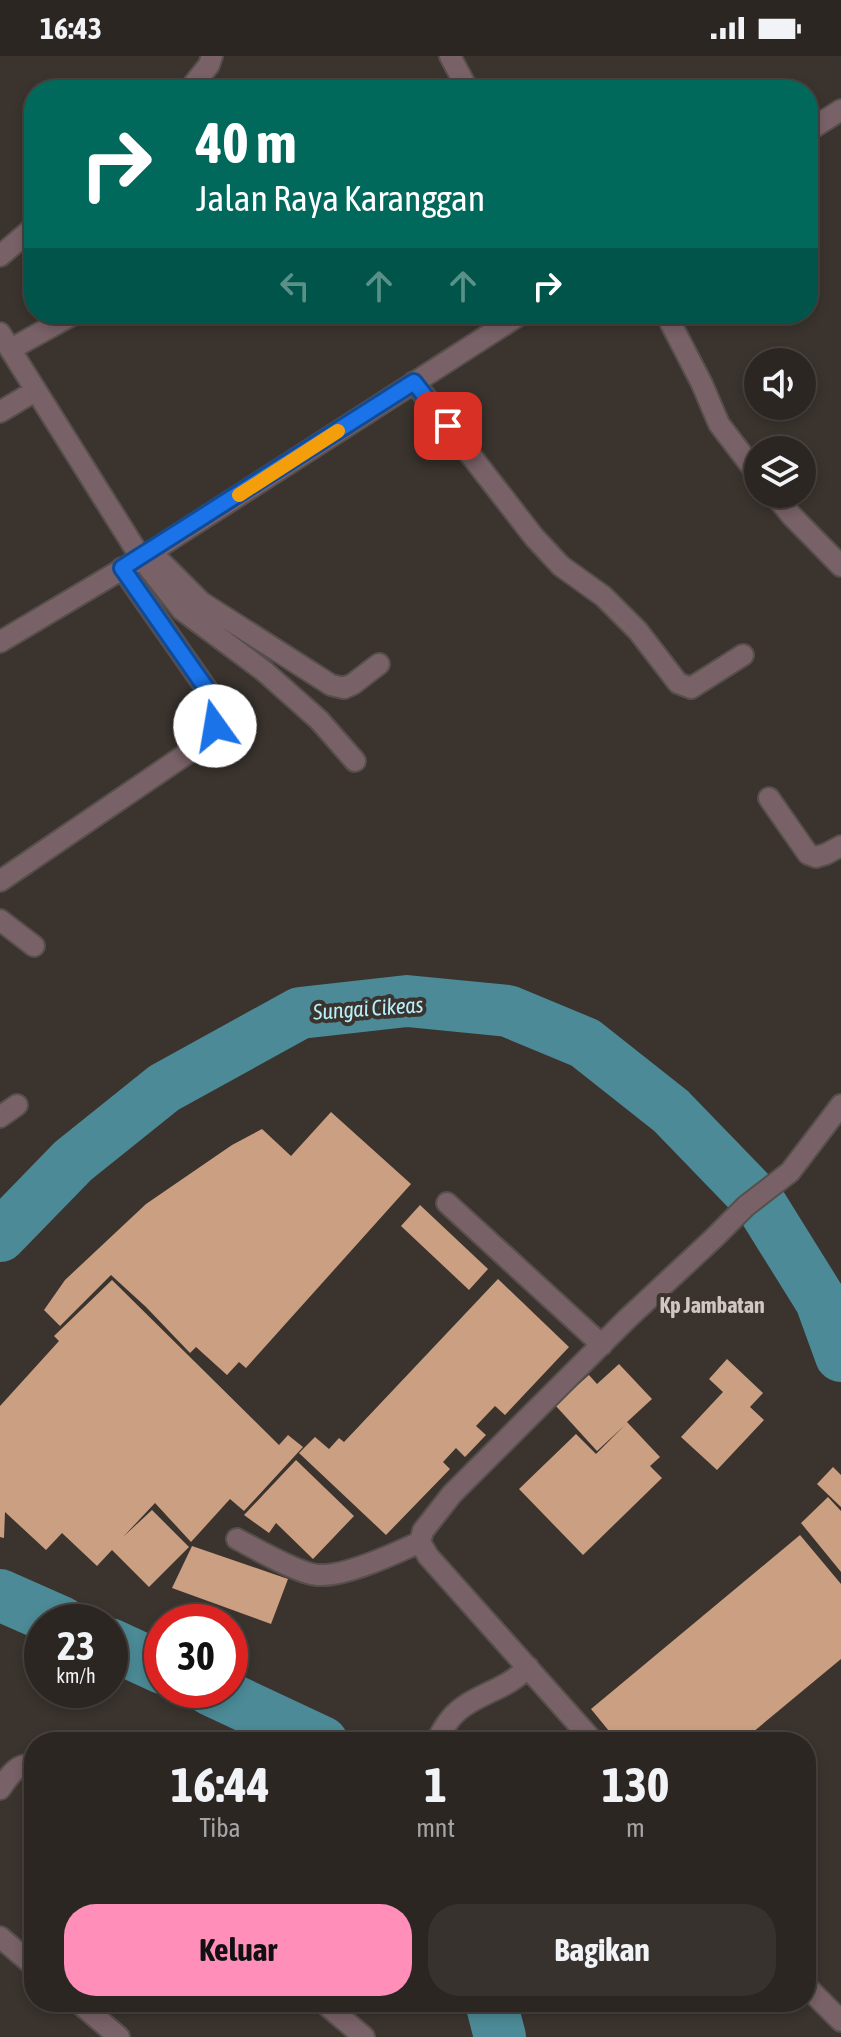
<!DOCTYPE html>
<html lang="id">
<style>
:root{--surface:#2c2622;--page:#38322f;--text:#f1f3f6;--muted:#a6a5a5;--line:#484340;--accent:#ff8eb9}
body{margin:0;font-family:"Asap Condensed",sans-serif;background:var(--page);color:var(--text);height:100vh;display:flex;flex-direction:column;font-size:30px;white-space:nowrap}
*{box-sizing:border-box;margin:0}
p{font-size:26px;color:var(--muted)}
.icon{flex:none;width:44px;height:44px;fill:none;stroke:currentColor;stroke-width:2;stroke-linecap:round;stroke-linejoin:round}
.map{position:relative;flex:1;overflow:hidden}
.side{position:absolute;left:24px;top:1676px;width:792px;height:280px;display:flex;flex-direction:column;background:var(--surface);border-radius:32px;box-shadow:0 4px 12px #0003,0 0 0 2px var(--line)}
.side>*{flex:none}
.top-card{position:absolute;left:24px;top:24px;width:794px;height:244px;border-radius:32px;box-shadow:0 4px 12px #0003,0 0 0 2px var(--line);background:#00695c;color:#fff;overflow:hidden}
.buttons{position:absolute;left:744px;top:292px;display:grid;gap:16px}
.buttons a{display:grid;place-items:center;width:72px;height:72px;border-radius:50%;background:var(--surface);box-shadow:0 4px 12px #0003,0 0 0 2px var(--line);font-size:40px}
.speed{position:absolute;left:24px;top:1548px;display:flex;gap:16px;font-size:40px;font-weight:700;text-align:center}
.speed>*{display:grid;place-content:center;width:104px;height:104px;border-radius:50%;background:var(--surface);box-shadow:0 4px 12px #0003,0 0 0 2px var(--line);line-height:1}
.speed small{font-size:20px;font-weight:400}
.speed .limit{border:12px solid #d22;background:#fff;color:#111}
.pin{position:absolute;display:grid;place-items:center;width:68px;height:68px;color:#fff;margin:-34px;border-radius:16px;box-shadow:0 4px 12px #0006}
.me{position:absolute;width:88px;margin:-44px;rotate:347deg;stroke-linejoin:round;filter:drop-shadow(0 0 6px #0008)}
.turn{display:flex;align-items:center;gap:28px;height:168px;padding:0 40px;font-size:36px}
.turn .icon{width:104px;height:104px;stroke-width:2.5}
.turn b{display:block;font-size:56px;line-height:68px}
.lanes{display:flex;align-items:center;height:76px;padding:0 40px;background:#0003;justify-content:center;gap:40px;direction:ltr}
.lanes .off{opacity:.35}
.eta{display:flex;justify-content:space-evenly;align-items:center;height:136px;text-align:center}
.eta b{font-size:48px;font-weight:700;line-height:56px}
.button{display:flex;gap:16px;margin-top:auto;padding:16px 40px}
.button a{flex:1;height:92px;border-radius:32px;background:var(--accent);color:#111;font-size:32px;font-weight:700;line-height:92px;text-align:center}
.button a+a{background:var(--page);color:var(--text)}
.status{display:flex;justify-content:space-between;align-items:center;height:56px;padding:0 40px;background:var(--surface);direction:ltr}
.status svg{height:22px;fill:currentColor}
.map>svg:first-child{display:block}
.lines{fill:none;stroke-linecap:round;stroke-linejoin:round}
.river{stroke:#4b8a96;stroke-width:52}
.building{fill:#cb9f81}
.minor-casing{stroke:#564f4b;stroke-width:24}
.minor{stroke:#786167;stroke-width:20}
.route-casing{stroke:#114b97;stroke-width:20}
.route{stroke:#1a73e8;stroke-width:14}
.slow{stroke:#f59e0b;stroke-width:14}
.labels{text-anchor:middle;dominant-baseline:central;stroke-width:8;stroke-linejoin:round;paint-order:stroke}
.water-label{font-size:22px;font-style:italic;fill:#b7effa;stroke:#3a332e}
.neighbourhood-label{font-size:22px;font-weight:bold;fill:#d0c7c1;stroke:#3a332e}
</style>
<div class="status"><b>16:43</b><svg viewBox="0 0 49 12"><path d="M0 12V9h3v3zM5 12V6h3v6zM10 12V3h3v9zM15 12V0h3v12zM26 1h20v11H26zM47 4h2v5h-2z"/></svg></div>
<div class="map">
<svg width="841" height="1981" viewBox="0 0 841 1981">
<rect width="100%" height="100%" fill="#3a332e"/>
<g class="lines">
<!-- river -->
<path class="river" d="M0 1180 73 1105 164 1032 300 957 407 945 508 955 585 987 671 1055 760 1147 821 1245 841 1300
M0 1539 61 1566
M110 1588 162 1612
M211 1634 322 1686
M491 1946 500 1981"/>
</g>
<!-- building -->
<path class="building" d="M331 1056 411 1128 246 1312 239 1306 227 1319 196 1291 190 1297 146 1251 111 1219 60 1270 44 1254 65 1224 146 1148 232 1089 262 1073 291 1100Z
M420 1149 488 1213 469 1234 401 1170Z
M498 1223 569 1291 505 1359 495 1350 476 1370 486 1379 465 1401 456 1392 443 1406 450 1413 386 1479 299 1397 315 1381 329 1393 339 1382 344 1386Z
M112 1224 279 1389 288 1379 303 1391 244 1455 230 1443 191 1486 155 1447 123 1481 152 1454 189 1491 149 1531 112 1494 97 1510 62 1477 46 1494 5 1456 4 1482 0 1481V1350L59 1285 54 1280Z
M727 1303 763 1337 750 1351 764 1364 717 1414 681 1381 723 1336 709 1323Z
M619 1308 652 1343 627 1366 660 1401 650 1410 662 1422 583 1499 519 1433 576 1378 596 1398 625 1369 597 1395 555 1349 589 1319 597 1328Z
M296 1404 354 1460 313 1503 276 1467 269 1477 244 1459Z
M833 1411 841 1419V1451L817 1428Z
M828 1441 841 1455V1516L801 1467Z
M800 1479 841 1528V1603L741 1686H618L591 1653Z
M192 1490 288 1523 271 1568 172 1532Z"/>
<g class="lines">
<!-- minor casing -->
<g class="minor-casing">
<path id="minor" d="M450 0 468 34
M189 34 209 9 212 0
M808 75 841 54
M0 200 34 171
M666 258 702 328 719 368 758 419
M0 277 141 502 182 554 264 615 319 664 355 705
M11 293 74 258
M414 326 534 481 561 510 603 540 638 575 678 627 691 632 743 599
M0 356 35 335
M774 438 791 459 841 510
M155 500 201 546 331 629 344 632 353 628 379 608
M0 586 151 496 521 258
M769 742 808 798 816 801 826 798 841 790
M0 825 204 686 215 670V645L122 512
M0 864 34 890
M0 1061 17 1049
M447 1147 602 1289
M237 1483C256 1493 299 1518 318 1519 345 1521 396 1497 420 1486
M436 1686C443 1673 450 1660 463 1651 484 1636 510 1631 528 1611
M594 1686 428 1500 420 1486 423 1475 452 1438 627 1263 714 1182 746 1150 790 1116 841 1049
M0 1733C8 1722 18 1704 34 1711
M0 1881 34 1910
M806 1930 841 1965
M78 1946 119 1981
M323 1946 364 1981"/>
</g>
<!-- minor -->
<use href="#minor" class="minor"/>
</g>
<g class="lines">
<!-- route casing -->
<g class="route-casing">
<path id="route" d="M215 670V645L122 512 414 326 448 370"/>
</g>
<!-- route -->
<use href="#route" class="route"/>
<!-- slow -->
<path class="slow" d="M239 439 338 375"/>
</g>
<g class="labels">
<!-- water labels -->
<g class="water-label">
<text transform="translate(368 952) rotate(-4)">Sungai Cikeas</text>
</g>
<!-- neighbourhood labels -->
<g class="neighbourhood-label">
<text x="712" y="1249">Kp Jambatan</text>
</g>
</g>
</svg>
<div class="buttons">
<a><svg class="icon" aria-label="sound" viewBox="0 0 24 24"><path d="M4 9h4l5-4v14l-5-4H4zM17 9q2 3 0 6"/></svg></a>
<a><svg class="icon" aria-label="layers" viewBox="0 0 24 24"><path d="M12 4l9 5-9 5-9-5zM3 14l9 5 9-5"/></svg></a>
</div>
<div class="speed"><div>23<small>km/h</small></div><div class="limit">30</div></div>
<div class="pin" style="left:448px;top:370px;background:#d93025"><svg class="icon" aria-label="arrive" viewBox="0 0 24 24"><path d="M6 21V4h12l-3 4 3 4H6"/></svg></div>
<svg class="me" style="left:215px;top:670px" viewBox="-20 -20 40 40"><circle r="19" fill="#fff"/><path d="M0-13L10 11 0 6-10 11z" fill="#1a73e8"/></svg>
<div class="top-card">
<div class="turn"><svg class="icon" aria-label="right" viewBox="0 0 24 24"><path d="M7 20v-9h11M14 6l5 5-5 5"/></svg><div><b>40 m</b>Jalan Raya Karanggan</div></div>
<div class="lanes"><svg class="icon off" aria-label="left" viewBox="0 0 24 24"><path d="M17 20v-9H6M10 6l-5 5 5 5"/></svg><svg class="icon off" aria-label="ahead" viewBox="0 0 24 24"><path d="M12 20V5M6 11l6-6 6 6"/></svg><svg class="icon off" aria-label="ahead" viewBox="0 0 24 24"><path d="M12 20V5M6 11l6-6 6 6"/></svg><svg class="icon" aria-label="right" viewBox="0 0 24 24"><path d="M7 20v-9h11M14 6l5 5-5 5"/></svg></div>
</div>
<section class="side">
<div class="eta">
<div><b>16:44</b><p>Tiba</p></div>
<div><b>1</b><p>mnt</p></div>
<div><b>130</b><p>m</p></div>
</div>
<div class="button"><a>Keluar</a><a>Bagikan</a></div>
</section>
</div>
